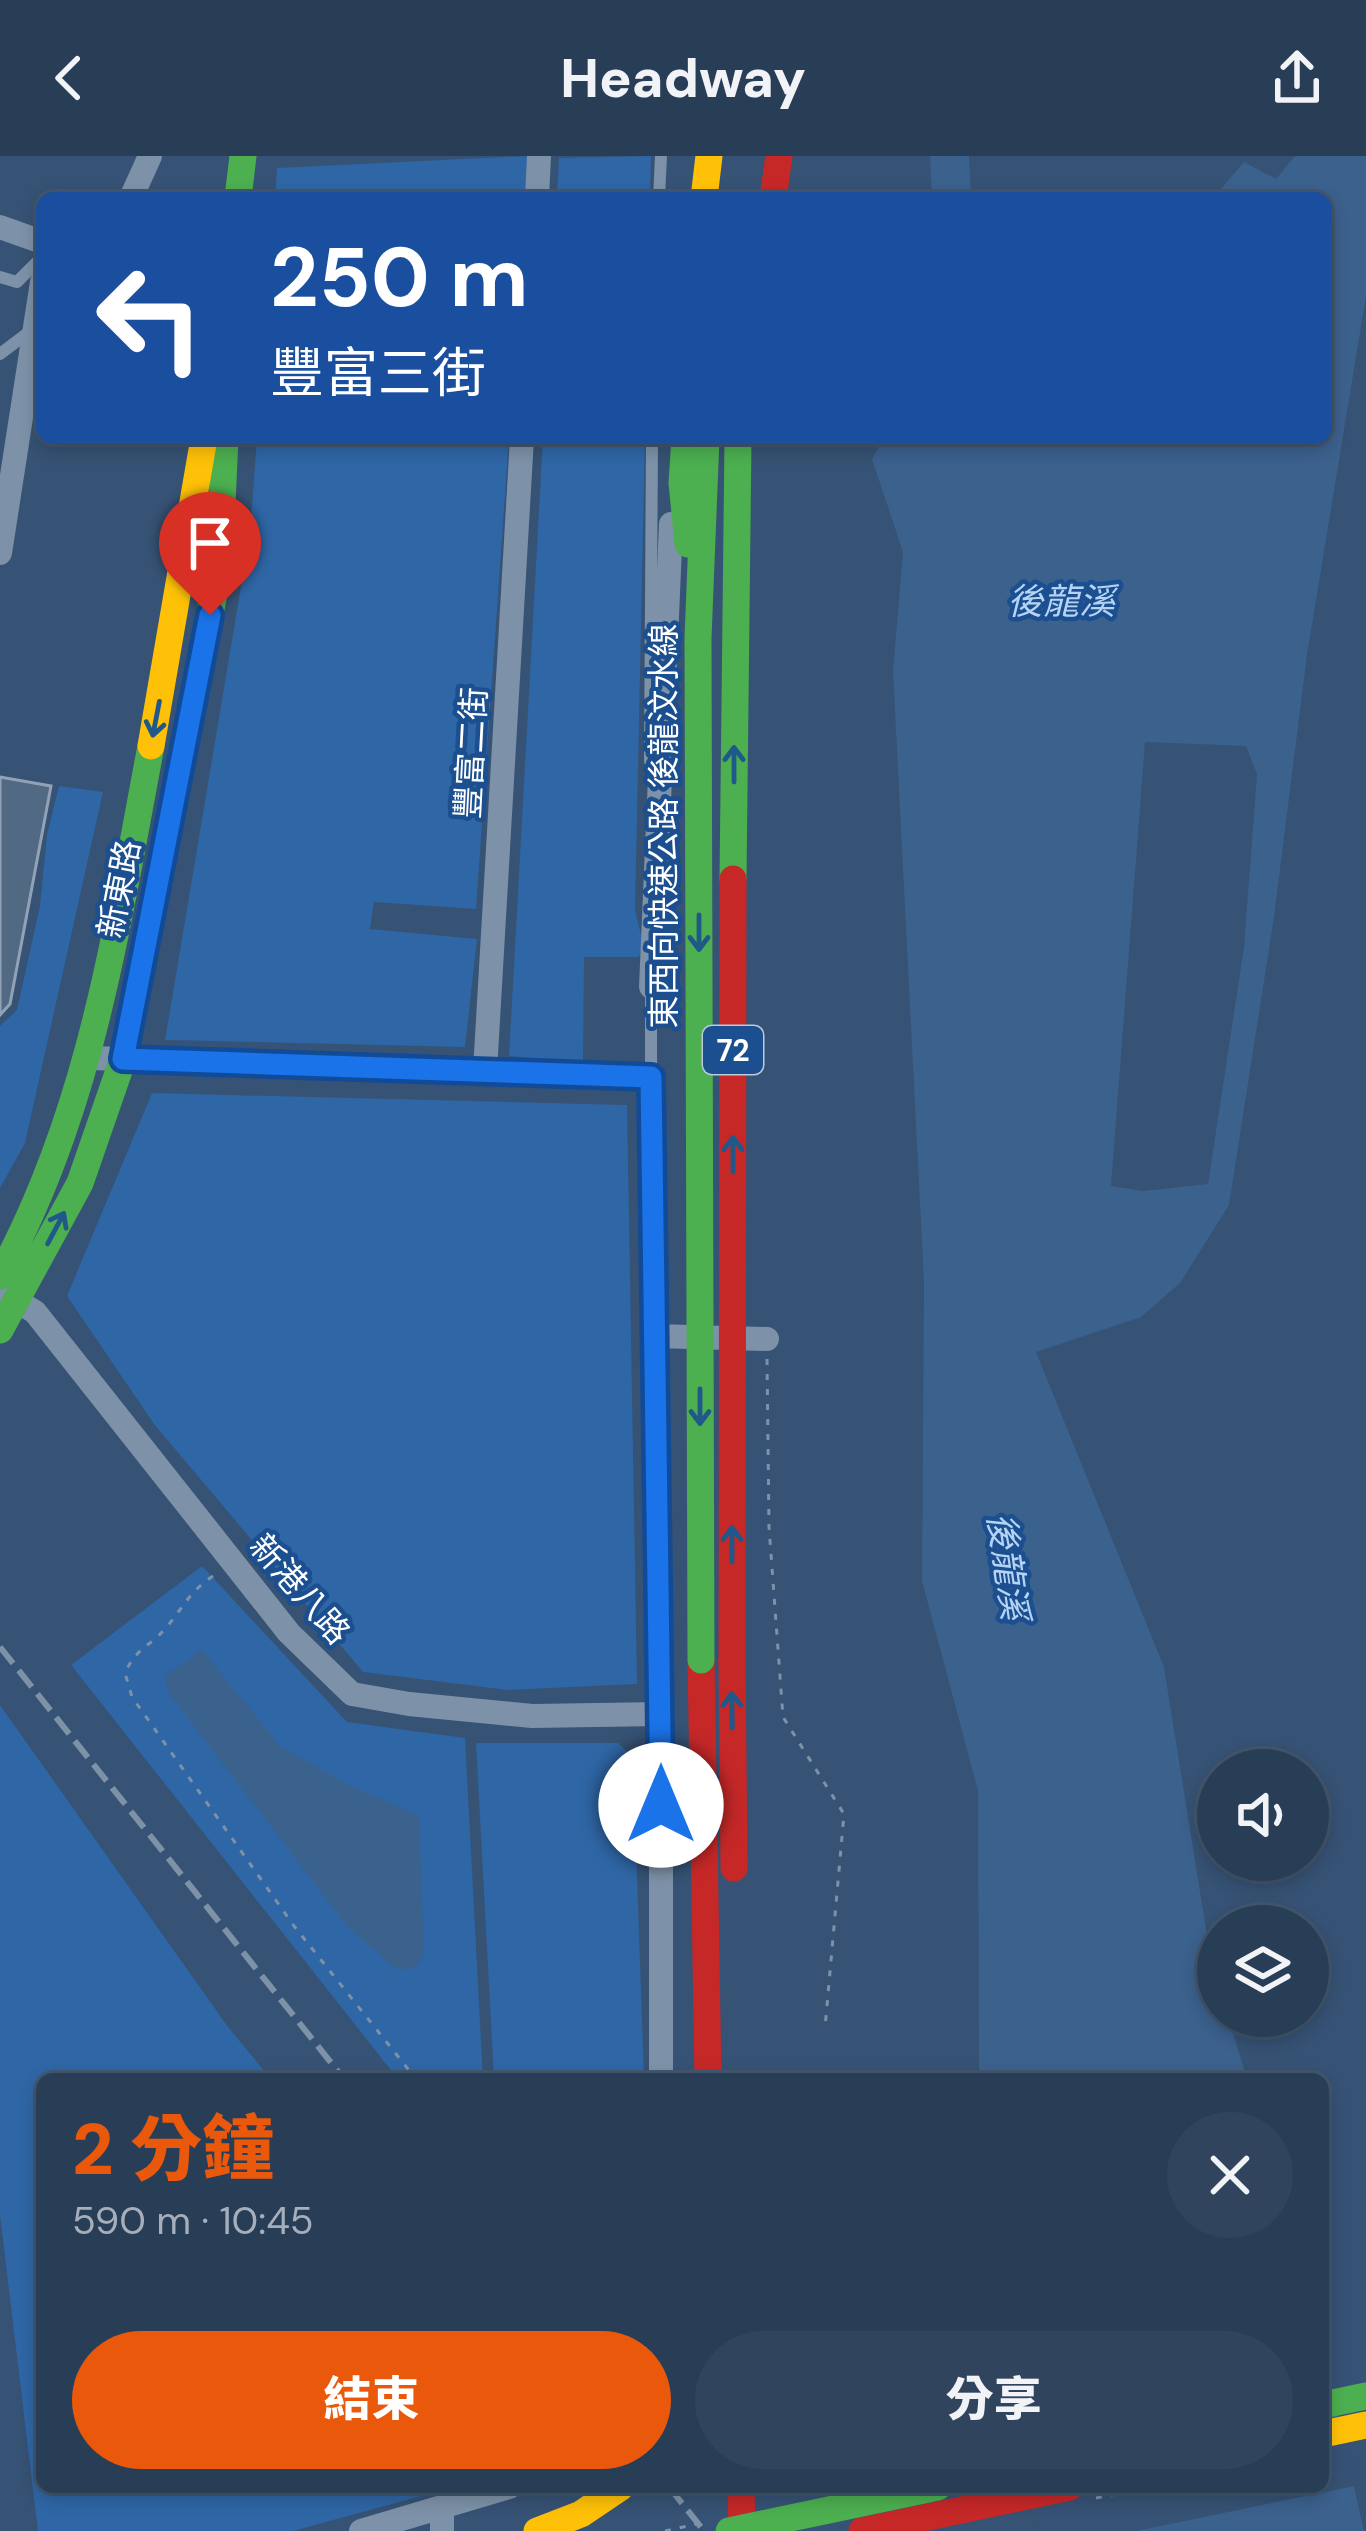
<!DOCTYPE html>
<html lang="zh-TW">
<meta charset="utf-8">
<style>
:root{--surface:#283e57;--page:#30455d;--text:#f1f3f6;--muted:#a5aeba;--line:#44576d;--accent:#ea580c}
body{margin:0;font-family:"DM Sans","Noto Sans TC",sans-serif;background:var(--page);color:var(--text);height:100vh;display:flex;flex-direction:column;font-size:45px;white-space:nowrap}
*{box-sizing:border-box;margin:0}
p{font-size:39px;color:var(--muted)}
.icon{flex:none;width:66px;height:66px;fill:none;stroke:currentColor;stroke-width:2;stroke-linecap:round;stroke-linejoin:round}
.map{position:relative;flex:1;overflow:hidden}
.panel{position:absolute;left:36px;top:1917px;width:1293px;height:420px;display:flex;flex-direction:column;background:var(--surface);border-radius:18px;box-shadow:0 6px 18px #0003,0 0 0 3px var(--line)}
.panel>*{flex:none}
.top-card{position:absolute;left:36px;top:36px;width:1296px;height:252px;border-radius:18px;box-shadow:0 6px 18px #0003,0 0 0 3px var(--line);background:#1a4fa0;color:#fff;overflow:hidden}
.controls{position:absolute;left:1197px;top:1593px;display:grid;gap:24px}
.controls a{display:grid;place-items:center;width:132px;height:132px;border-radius:50%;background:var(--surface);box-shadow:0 6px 18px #0003,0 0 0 3px var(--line);font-size:60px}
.pin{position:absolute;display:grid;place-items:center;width:102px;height:102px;color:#fff;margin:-123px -51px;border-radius:50% 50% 50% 0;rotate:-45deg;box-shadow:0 0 12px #0007}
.pin .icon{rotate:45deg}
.me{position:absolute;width:132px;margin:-66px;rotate:0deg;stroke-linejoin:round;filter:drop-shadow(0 0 9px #0008)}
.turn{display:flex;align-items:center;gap:42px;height:252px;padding:0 36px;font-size:54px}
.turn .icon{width:156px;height:156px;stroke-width:2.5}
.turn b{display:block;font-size:84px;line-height:102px}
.round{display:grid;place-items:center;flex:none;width:126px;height:126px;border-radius:63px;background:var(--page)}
.overview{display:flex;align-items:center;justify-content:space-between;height:204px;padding:0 36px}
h1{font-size:72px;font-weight:800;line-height:90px;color:var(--accent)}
.button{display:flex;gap:24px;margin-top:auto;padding:24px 36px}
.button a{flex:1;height:138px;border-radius:72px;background:var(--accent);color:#fff;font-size:48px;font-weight:800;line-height:138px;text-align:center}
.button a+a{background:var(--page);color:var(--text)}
header{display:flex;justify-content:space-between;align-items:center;height:156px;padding:0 36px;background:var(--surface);font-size:54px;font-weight:800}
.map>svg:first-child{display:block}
.green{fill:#2f66a5}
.water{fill:#3b618d;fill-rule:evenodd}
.pier{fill:#365274}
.building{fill:#526984;stroke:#92a2b6;stroke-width:3}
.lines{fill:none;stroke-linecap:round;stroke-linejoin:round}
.path{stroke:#7d92a8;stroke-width:3;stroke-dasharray:6 9;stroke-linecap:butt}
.lane{stroke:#7d92a8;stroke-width:12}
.street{stroke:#7d92a8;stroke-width:24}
.fast{stroke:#4caf50;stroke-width:27}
.slow{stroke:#ffc107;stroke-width:27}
.jam{stroke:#c62828;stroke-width:27}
.rail{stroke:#7e92a7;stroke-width:6;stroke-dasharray:21 9;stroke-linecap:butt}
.path-bridge{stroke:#7d92a8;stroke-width:3;stroke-dasharray:6 9;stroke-linecap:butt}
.fast-bridge{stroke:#4caf50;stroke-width:27}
.jam-bridge{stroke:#c62828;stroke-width:27}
.oneway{stroke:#205989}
.route-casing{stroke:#114b97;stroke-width:30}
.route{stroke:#1a73e8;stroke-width:21}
.labels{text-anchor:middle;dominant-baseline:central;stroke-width:9;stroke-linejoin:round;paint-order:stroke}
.shield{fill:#1b4f8f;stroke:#bbcadd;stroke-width:3}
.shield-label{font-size:30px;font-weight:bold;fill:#fff}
.street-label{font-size:33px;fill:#fff;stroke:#1b4f8f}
.water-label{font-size:36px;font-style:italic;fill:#b5d3f5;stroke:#1b4f8f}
</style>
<header><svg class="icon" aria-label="back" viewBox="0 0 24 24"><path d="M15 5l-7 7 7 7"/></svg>Headway<svg class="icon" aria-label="share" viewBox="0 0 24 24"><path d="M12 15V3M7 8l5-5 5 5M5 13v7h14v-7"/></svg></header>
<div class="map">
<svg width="1366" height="2375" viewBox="0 0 1366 2375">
<rect width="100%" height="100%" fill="#365274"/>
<!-- green -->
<path class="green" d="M528 0 525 42H275L277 12Z
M651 0 650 42H557L559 2Z
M257 282H509L476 753 374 746 370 773 477 783 465 891 165 884 250 377Z
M543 282H645L635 754 643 787 639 801H584L583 907 509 900Z
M59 630 103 636 25 987 0 1032V870L17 854 40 750 47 679Z
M152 937 627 949 637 1528 508 1534 363 1516 154 1268 67 1140Z
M202 1410 347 1566 465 1582 483 1923H398L71 1509Z
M0 1549 228 1871 271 1923H42V2331H454L293 2375H38L0 2059Z
M476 1587H618L633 1601 644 1923H494Z"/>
<!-- water -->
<path class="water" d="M930 0H969L971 42H932Z
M1295 0H1366V140L1307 499 1274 761 1229 1049 1180 1127 1141 1161 1036 1196 1164 1511 1210 1798 1218 1826V1860H1228L1247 1923H979L978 1635 922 1425 924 1127 893 515 903 396 872 303 884 282H1326V42H1213L1244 6 1276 23ZM1145 586 1246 590 1257 618 1244 791 1208 1028 1143 1035 1111 1030Z
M202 1494 281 1591 349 1629 419 1660 424 1799 415 1812 397 1814 348 1771 168 1536 165 1520Z
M1323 2191 1364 2375H1043L1323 2331Z"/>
<!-- pier -->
<path class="pier" d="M1344 2260 1359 2329 1136 2375H1037L1020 2331H1323V2265Z"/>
<!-- building -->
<path class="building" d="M0 621 51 630 10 848 0 859Z"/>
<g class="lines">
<!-- path -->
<path class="path" d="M767 1203 769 1371 783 1561 844 1658 825 1872
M213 1420C188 1437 183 1452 165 1473 148 1492 137 1491 125 1517L132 1541 294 1770 416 1923
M1096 2342 1152 2331"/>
<!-- lane -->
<path class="lane" d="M659 42 661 0
M0 121 17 126 42 101
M0 198 33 173
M650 605 652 282
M651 829V921"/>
<!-- street -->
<path class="street" d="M131 42 150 0
M537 42 539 0
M0 71 42 86
M0 397 42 126
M651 831 671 368
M91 902 651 921 661 1558V1923
M485 915 522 282
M2 1136 35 1156 289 1477 352 1538 409 1548 532 1560 661 1558
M655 1180 767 1183
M361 2375 509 2331
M442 2375V2351"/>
<!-- fast -->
<path class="fast" d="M238 42 243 0
M685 282 682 327 688 388
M0 1120C91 953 116 774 151 590
M0 1174 80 1027 123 903 219 412 225 282
M1323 2249 1366 2240"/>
<!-- slow -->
<path class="slow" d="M704 42 709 0
M151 590 204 282
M1323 2278 1366 2269
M537 2375 581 2358 621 2331"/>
<!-- jam -->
<path class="jam" d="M773 42 779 0
M701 1504 708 1923
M732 1505 734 1712
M741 2331 742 2375
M862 2375 1070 2331"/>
<!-- rail -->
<path class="rail" d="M0 1491 344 1923
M669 2331 704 2375"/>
<!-- path-bridge -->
<path class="path-bridge" d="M665 2375 706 2366"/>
<!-- fast-bridge -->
<path class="fast-bridge" d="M733 723 738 282
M701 1504 698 482 706 282
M729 2375 938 2331"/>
<!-- jam-bridge -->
<path class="jam-bridge" d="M732 1505 733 723"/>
</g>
<!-- one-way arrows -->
<defs><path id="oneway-shaft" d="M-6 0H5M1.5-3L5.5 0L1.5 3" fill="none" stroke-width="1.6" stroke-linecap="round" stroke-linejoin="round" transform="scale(3)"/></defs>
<g class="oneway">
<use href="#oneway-shaft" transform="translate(156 563) rotate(101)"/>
<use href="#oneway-shaft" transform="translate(734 608) rotate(-90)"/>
<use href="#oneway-shaft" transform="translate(699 777) rotate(90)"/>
<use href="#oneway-shaft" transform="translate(733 998) rotate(-90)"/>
<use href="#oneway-shaft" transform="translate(56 1072) rotate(-62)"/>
<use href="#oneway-shaft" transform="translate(700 1251) rotate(90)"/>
<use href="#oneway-shaft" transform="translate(732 1388) rotate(-90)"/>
<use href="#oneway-shaft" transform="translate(732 1554) rotate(-91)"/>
</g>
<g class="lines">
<!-- route casing -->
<g class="route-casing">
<path id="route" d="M210 459 123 903 651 921 661 1649"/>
</g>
<!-- route -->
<use href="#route" class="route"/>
</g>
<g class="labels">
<!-- shield labels -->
<rect class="shield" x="703" y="870" width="60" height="48" rx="9"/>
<g class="shield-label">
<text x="733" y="894">72</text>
</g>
<!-- street labels -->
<g class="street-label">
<text transform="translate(471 597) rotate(-87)">豐富二街</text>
<text transform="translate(663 670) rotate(-90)">東西向快速公路 後龍汶水線</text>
<text transform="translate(119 733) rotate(-79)">新東路</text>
<text transform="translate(300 1433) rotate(49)">新港八路</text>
</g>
<!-- water labels -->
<g class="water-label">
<text x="1061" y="445">後龍溪</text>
<text transform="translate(1008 1410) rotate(82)">後龍溪</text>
</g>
</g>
</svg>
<div class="controls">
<a><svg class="icon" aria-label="sound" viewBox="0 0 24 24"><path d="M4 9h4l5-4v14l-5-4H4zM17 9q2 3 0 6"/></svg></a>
<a><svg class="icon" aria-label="layers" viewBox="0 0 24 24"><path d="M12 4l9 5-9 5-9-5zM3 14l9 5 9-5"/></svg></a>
</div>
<div class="pin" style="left:210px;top:459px;background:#d93025"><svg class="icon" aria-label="arrive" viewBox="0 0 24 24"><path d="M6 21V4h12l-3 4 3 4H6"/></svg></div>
<svg class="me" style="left:661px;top:1649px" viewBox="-20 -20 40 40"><circle r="19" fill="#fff"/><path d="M0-13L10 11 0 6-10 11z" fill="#1a73e8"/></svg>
<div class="top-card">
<div class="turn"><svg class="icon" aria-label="left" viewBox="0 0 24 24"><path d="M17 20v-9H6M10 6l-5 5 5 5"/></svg><div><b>250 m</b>豐富三街</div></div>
</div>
<section class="panel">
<div class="overview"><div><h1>2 分鐘</h1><p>590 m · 10:45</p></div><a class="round"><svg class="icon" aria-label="close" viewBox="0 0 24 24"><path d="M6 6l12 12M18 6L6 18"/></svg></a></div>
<div class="button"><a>結束</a><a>分享</a></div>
</section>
</div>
